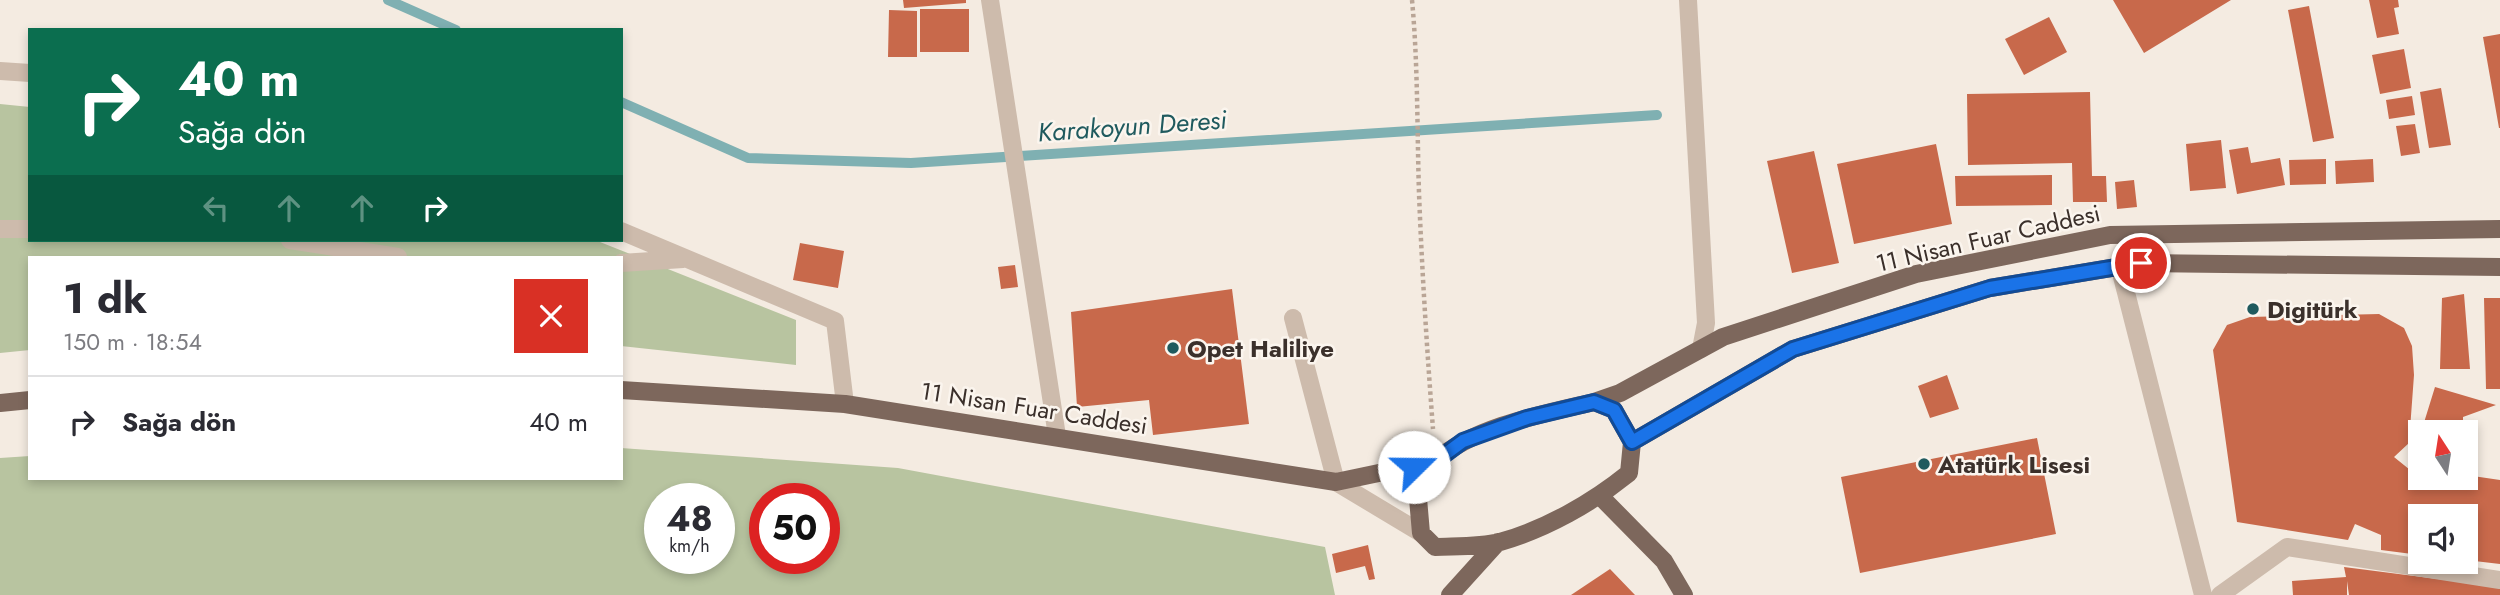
<!DOCTYPE html>
<html lang="tr">
<meta charset="utf-8">
<style>
:root{--surface:#fff;--page:#f7f7f7;--text:#2b2b33;--muted:#7c7c81;--line:#e1e1e2}
body{margin:0;font-family:Jost,sans-serif;background:var(--page);color:var(--text);height:100vh;display:flex;flex-direction:column;font-size:26px;white-space:nowrap}
*{box-sizing:border-box;margin:0}
p{font-size:23px;color:var(--muted)}
.icon{flex:none;width:38px;height:38px;fill:none;stroke:currentColor;stroke-width:2;stroke-linecap:round;stroke-linejoin:round}
.map{position:relative;flex:1;overflow:hidden}
.panel{position:absolute;left:28px;top:256px;width:595px;height:224px;display:flex;flex-direction:column;background:var(--surface);border-radius:0px;box-shadow:0 4px 10px #0003}
.panel>*{flex:none}
.guide{position:absolute;left:28px;top:28px;width:595px;height:214px;border-radius:0px;box-shadow:0 4px 10px #0003;background:#0b6e4f;color:#fff;overflow:hidden}
.needle{width:46px;rotate:348deg}
.tools{position:absolute;left:2408px;top:420px;display:grid;gap:14px}
.tools a{display:grid;place-items:center;width:70px;height:70px;border-radius:0px;background:var(--surface);box-shadow:0 4px 10px #0003;font-size:35px}
.speed{position:absolute;left:644px;top:483px;display:flex;gap:14px;font-size:35px;font-weight:700;text-align:center}
.speed>*{display:grid;place-content:center;width:91px;height:91px;border-radius:50%;background:var(--surface);box-shadow:0 4px 10px #0003;line-height:1}
.speed small{font-size:18px;font-weight:400}
.speed .limit{border:10px solid #d22;background:#fff;color:#111}
.pin{position:absolute;display:grid;place-items:center;width:60px;height:60px;color:#fff;margin:-30px;border:4px solid #fff;border-radius:50%;box-shadow:0 2px 7px #0007}
.me{position:absolute;width:77px;margin:-38px;rotate:68deg;stroke-linejoin:round;filter:drop-shadow(0 0 5px #0008)}
.turn{display:flex;align-items:center;gap:24px;height:147px;padding:0 35px;font-size:32px}
.turn .icon{width:91px;height:91px;stroke-width:2.5}
.turn b{display:block;font-size:49px;line-height:60px}
.lanes{display:flex;align-items:center;height:66px;padding:0 35px;background:#0003;justify-content:center;gap:35px;direction:ltr}
.lanes .off{opacity:.35}
.round{display:grid;place-items:center;flex:none;width:74px;height:74px;border-radius:0px;background:var(--page)}
.overview{display:flex;align-items:center;justify-content:space-between;height:119px;padding:0 35px}
h1{font-size:42px;font-weight:700;line-height:52px}
ul{padding:0;list-style:none}
li{display:flex;align-items:center;gap:21px;height:91px;padding:0 35px;border-top:2px solid var(--line)}
li div{flex:1}
li b{display:block;font-size:26px}
li em{font-style:normal}
.map>svg:first-child{display:block}
.green{fill:#b8c4a0;fill-rule:evenodd}
.lines{fill:none;stroke-linecap:round;stroke-linejoin:round}
.stream{stroke:#7fb0b2;stroke-width:10}
.building{fill:#c8694b}
.path{stroke:#b9a596;stroke-width:4.5;stroke-dasharray:3.5 3.5;stroke-linecap:butt}
.minor{stroke:#cdbbac;stroke-width:18}
.major{stroke:#7d675c;stroke-width:18}
.route-casing{stroke:#114b97;stroke-width:18}
.route{stroke:#1a73e8;stroke-width:12}
.poi-dot{fill:#1f5a5e;stroke:#fbf5ee;stroke-width:2.5}
.labels{text-anchor:middle;dominant-baseline:central;stroke-width:5;stroke-linejoin:round;paint-order:stroke}
.street-label{font-size:24px;fill:#3b302b;stroke:#fbf5ee}
.poi-label{font-size:24px;font-weight:bold;fill:#3b302b;stroke:#fbf5ee;text-anchor:start}
.water-label{font-size:26px;font-style:italic;fill:#1f5a5e;stroke:#fbf5ee}
</style>
<div class="map">
<svg width="2500" height="595" viewBox="0 0 2500 595">
<rect width="100%" height="100%" fill="#f4ebe1"/>
<!-- green -->
<path class="green" d="M0 104 30 107V240H595L796 320V365L621 346V257H30V350L0 353Z
M621 448 898 468 1325 547 1335 595H0V458L30 456V478H621ZM660 499H719V558H660ZM765 499H824V558H765Z"/>
<g class="lines">
<!-- stream -->
<path class="stream" d="M388 0 456 30
M621 102 748 158 911 163 1657 115"/>
</g>
<!-- building -->
<path class="building" d="M903 0H966V3L904 8Z
M2113 0H2231L2144 53Z
M2369 0H2398L2399 7 2394 8 2399 34 2377 38Z
M2309 6 2334 138 2313 142 2288 10Z
M920 9H969V52H920Z
M889 10 917 11V57H888Z
M2049 17 2067 52 2024 75 2005 39Z
M2500 34V128H2499L2483 37Z
M2404 49 2411 88 2380 94 2372 55Z
M2441 88 2451 145 2429 148 2420 92Z
M2090 92 2092 176H2106L2107 202H2073L2072 163 1968 165 1967 94Z
M2412 96 2415 115 2389 119 2386 100Z
M2415 124 2420 153 2401 156 2396 126Z
M2221 140 2226 188 2190 191 2186 144Z
M1936 144 1952 224 1854 244 1837 164Z
M2248 147 2251 163 2280 158 2285 185 2237 194 2229 150Z
M1814 151 1839 263 1792 273 1767 161Z
M2326 159V184L2290 185 2289 160Z
M2373 159 2374 182 2336 184 2335 161Z
M2052 175V205L1956 206 1955 176Z
M2134 180 2137 207 2117 209 2115 182Z
M800 243 844 251 838 288 793 280Z
M1015 265 1018 287 1001 289 998 267Z
M1232 289 1249 424 1153 435 1149 400 1077 407 1071 312Z
M2464 294 2470 369H2440L2442 298Z
M2484 298H2500V389H2486Z
M2379 314 2404 328 2412 346 2414 375 2409 443 2394 457 2420 478 2443 482 2445 478H2466V475L2500 480V564L2466 560V516H2420V555L2381 550V535L2355 524 2348 540 2237 522 2213 350 2227 325 2250 317Z
M1947 375 1959 409 1930 418 1918 386Z
M2435 387 2496 405 2463 417V432H2435L2422 429Z
M2037 438 2056 534 1860 573 1841 477Z
M1368 545 1375 579 1369 580 1365 566 1336 573 1332 554Z
M2344 567 2500 587V595H2349L2347 581V595H2293L2292 581 2346 577Z
M1610 569 1635 595H1571Z"/>
<g class="lines">
<!-- path -->
<path class="path" d="M1412 0C1418 64 1417 129 1419 193 1422 272 1427 350 1433 429"/>
<!-- minor -->
<path class="minor" d="M990 0 1057 436
M1688 0 1706 323 1701 349
M0 71 30 73
M0 229H30
M621 231 835 321 845 404
M290 240 398 257
M621 263 683 259
M2119 265 2203 595
M1293 318 1336 482 1421 533
M2220 595 2287 547 2500 580"/>
<!-- major -->
<path class="major" d="M621 390 845 404 1336 482 1436 461
M1594 402 1620 393 1723 337 1916 274 2110 235 2500 229
M1594 402 1614 410 1632 442 1629 473C1592 503 1546 529 1500 542 1480 547 1456 546 1435 547L1421 533 1417 487C1423 479 1429 468 1436 461 1472 427 1547 413 1594 402Z
M0 403 30 400
M1632 442 1793 349 1990 288 2141 263 2500 267
M1600 496 1664 561 1684 595
M1450 595 1498 542"/>
</g>
<g class="lines">
<!-- route casing -->
<g class="route-casing">
<path id="route" d="M1414 467 1436 461 1463 441 1527 418 1594 402 1614 410 1632 442 1793 349 1990 288 2141 263"/>
</g>
<!-- route -->
<use href="#route" class="route"/>
</g>
<!-- markers -->
<g class="poi-dot">
<circle cx="2253" cy="309" r="7"/>
<circle cx="1173" cy="348" r="7"/>
<circle cx="1924" cy="464" r="7"/>
</g>
<g class="labels">
<!-- street labels -->
<g class="street-label">
<text transform="translate(1988 238) rotate(-13)">11 Nisan Fuar Caddesi</text>
<text transform="translate(1034 408) rotate(9)">11 Nisan Fuar Caddesi</text>
</g>
<!-- poi labels -->
<g class="poi-label">
<text x="2267" y="309">Digitürk</text>
<text x="1187" y="348">Opet Haliliye</text>
<text x="1938" y="464">Atatürk Lisesi</text>
</g>
<!-- water labels -->
<g class="water-label">
<text transform="translate(1132 126) rotate(-4)">Karakoyun Deresi</text>
</g>
</g>
</svg>
<div class="tools">
<a><svg class="needle" viewBox="-14 -14 28 28"><path d="M0-13l5 13h-10z" fill="#e53935"/><path d="M0 13l5-13h-10z" fill="#7c7c81"/></svg></a>
<a><svg class="icon" aria-label="sound" viewBox="0 0 24 24"><path d="M4 9h4l5-4v14l-5-4H4zM17 9q2 3 0 6"/></svg></a>
</div>
<div class="speed"><div>48<small>km/h</small></div><div class="limit">50</div></div>
<div class="pin" style="left:2141px;top:263px;background:#d93025"><svg class="icon" aria-label="arrive" viewBox="0 0 24 24"><path d="M6 21V4h12l-3 4 3 4H6"/></svg></div>
<svg class="me" style="left:1414px;top:467px" viewBox="-20 -20 40 40"><circle r="19" fill="#fff"/><path d="M0-13L10 11 0 6-10 11z" fill="#1a73e8"/></svg>
<div class="guide">
<div class="turn"><svg class="icon" aria-label="right" viewBox="0 0 24 24"><path d="M7 20v-9h11M14 6l5 5-5 5"/></svg><div><b>40 m</b>Sağa dön</div></div>
<div class="lanes"><svg class="icon off" aria-label="left" viewBox="0 0 24 24"><path d="M17 20v-9H6M10 6l-5 5 5 5"/></svg><svg class="icon off" aria-label="ahead" viewBox="0 0 24 24"><path d="M12 20V5M6 11l6-6 6 6"/></svg><svg class="icon off" aria-label="ahead" viewBox="0 0 24 24"><path d="M12 20V5M6 11l6-6 6 6"/></svg><svg class="icon" aria-label="right" viewBox="0 0 24 24"><path d="M7 20v-9h11M14 6l5 5-5 5"/></svg></div>
</div>
<section class="panel">
<div class="overview"><div><h1>1 dk</h1><p>150 m · 18:54</p></div><a class="round" style="background:#d93025;color:#fff"><svg class="icon" aria-label="close" viewBox="0 0 24 24"><path d="M6 6l12 12M18 6L6 18"/></svg></a></div>
<ul>
<li><svg class="icon" aria-label="right" viewBox="0 0 24 24"><path d="M7 20v-9h11M14 6l5 5-5 5"/></svg><div><b>Sağa dön</b></div><em>40 m</em></li>
</ul>
</section>
</div>
